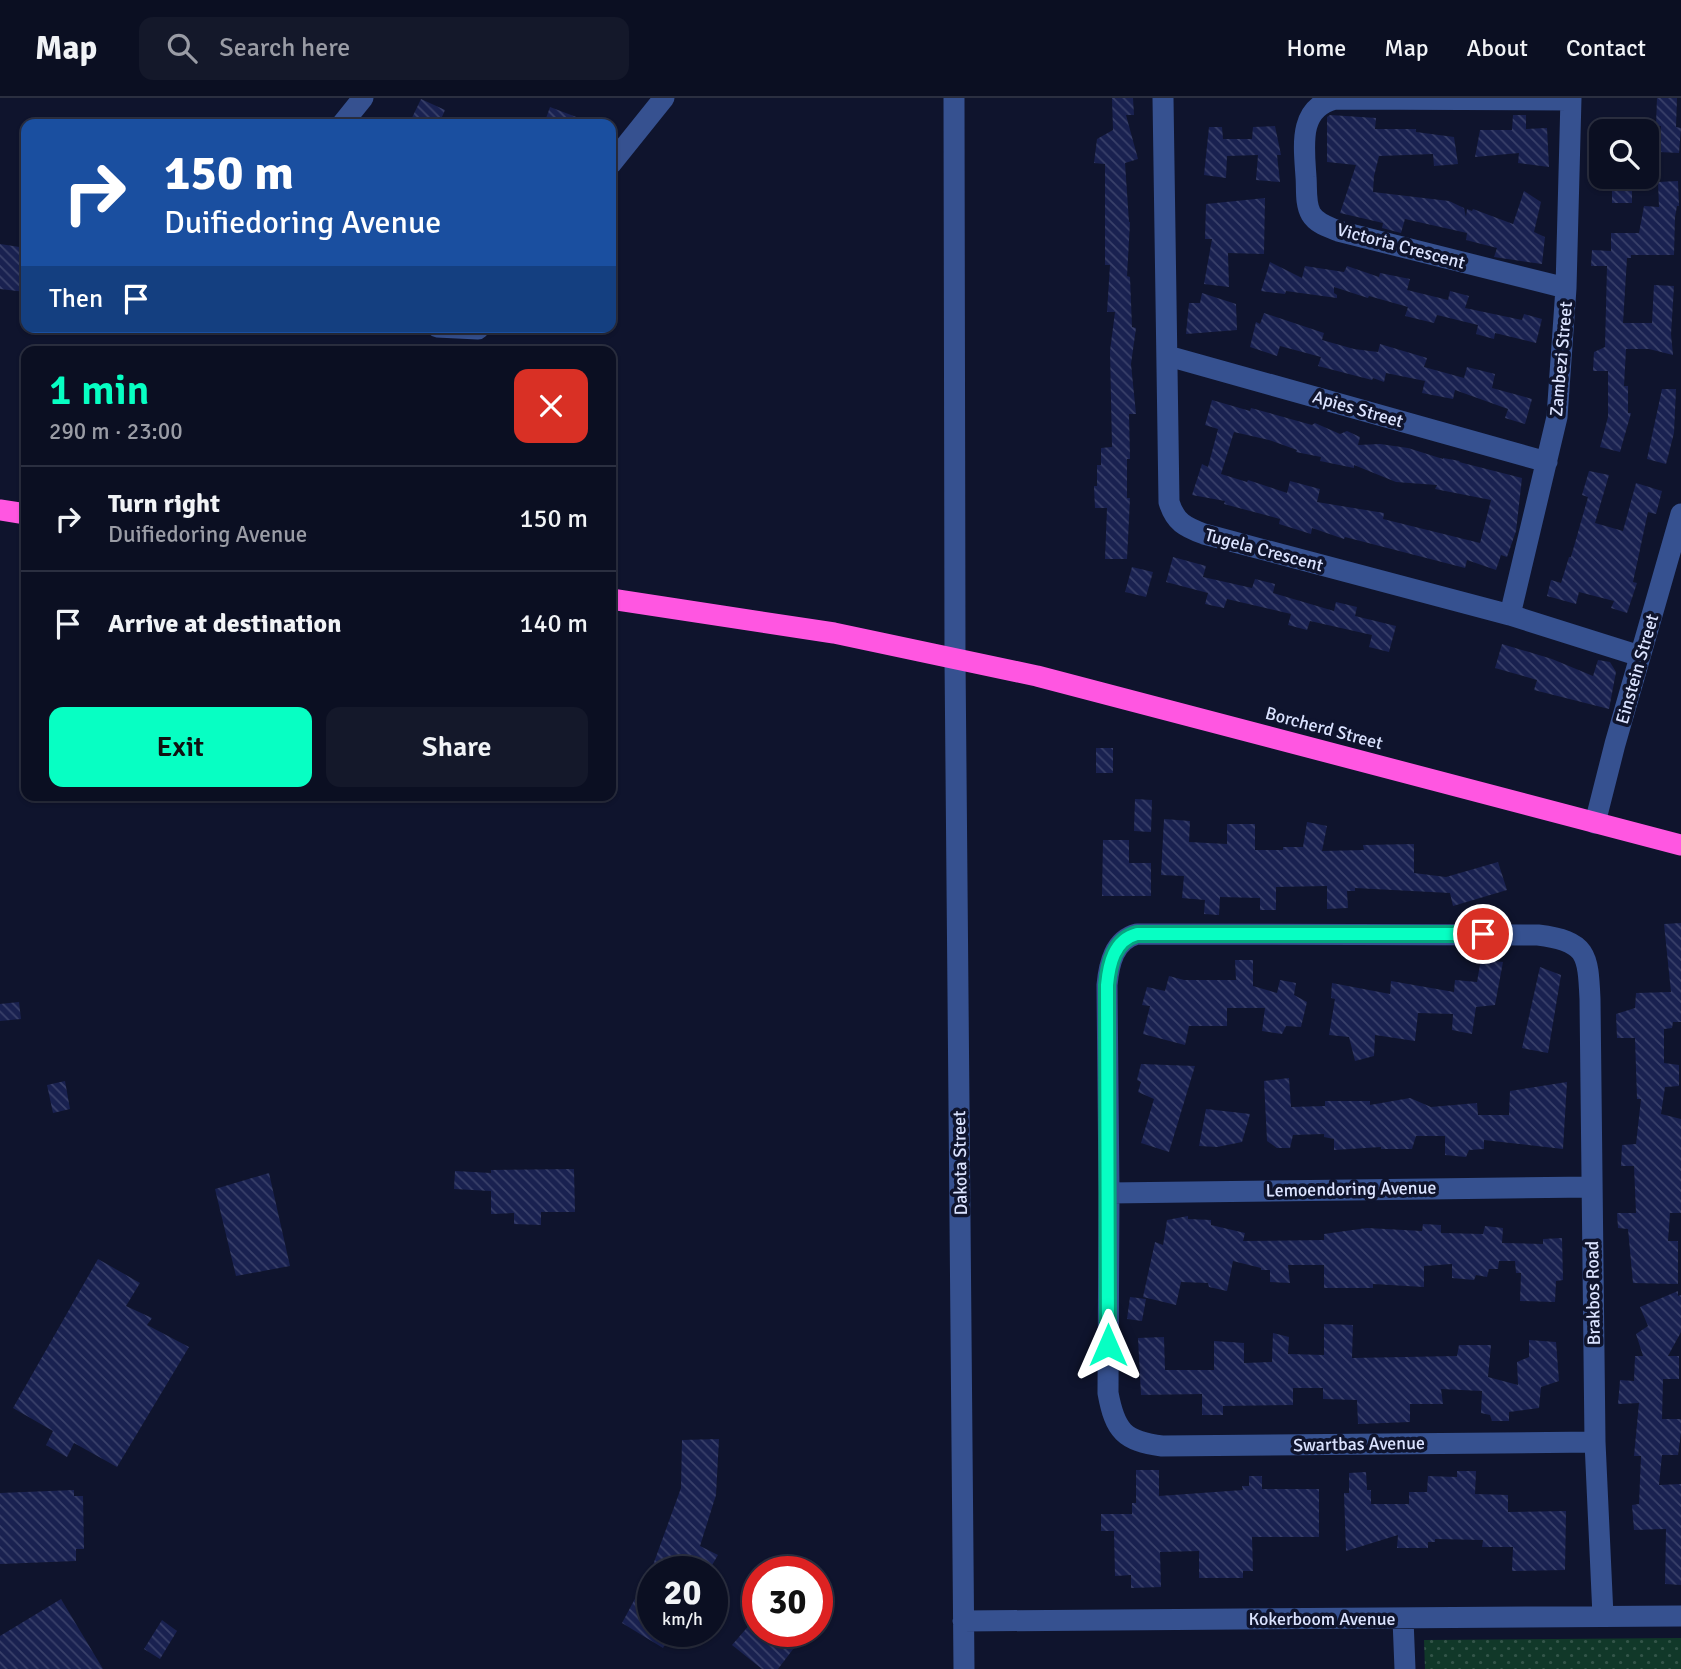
<!DOCTYPE html>
<meta charset="utf-8">
<style>
:root{--surface:#0b0f22;--page:#14182a;--text:#f1f3f6;--muted:#9a9ca5;--line:#2b2f40;--accent:#07ffc3}
body{margin:0;font-family:Signika,sans-serif;background:var(--page);color:var(--text);height:100vh;display:flex;flex-direction:column;font-size:26px;white-space:nowrap}
*{box-sizing:border-box;margin:0}
p{font-size:23px;color:var(--muted)}
.icon{flex:none;width:38px;height:38px;fill:none;stroke:currentColor;stroke-width:2;stroke-linecap:round;stroke-linejoin:round}
.map{position:relative;flex:1;overflow:hidden}
.panel{position:absolute;left:21px;top:248px;width:595px;height:455px;display:flex;flex-direction:column;background:var(--surface);border-radius:14px;box-shadow:0 2px 5px #0004,0 0 0 2px var(--line)}
.panel>*{flex:none}
.top-card{position:absolute;left:21px;top:21px;width:595px;height:214px;border-radius:14px;box-shadow:0 2px 5px #0004,0 0 0 2px var(--line);background:#1a4fa0;color:#fff;overflow:hidden}
.buttons{position:absolute;left:1589px;top:21px;display:grid;gap:14px}
.buttons a{display:grid;place-items:center;width:70px;height:70px;border-radius:14px;background:var(--surface);box-shadow:0 2px 5px #0004,0 0 0 2px var(--line);font-size:35px}
.speed{position:absolute;left:637px;top:1458px;display:flex;gap:14px;font-size:35px;font-weight:700;text-align:center}
.speed>*{display:grid;place-content:center;width:91px;height:91px;border-radius:50%;background:var(--surface);box-shadow:0 2px 5px #0004,0 0 0 2px var(--line);line-height:1}
.speed small{font-size:18px;font-weight:400}
.speed .limit{border:10px solid #d22;background:#fff;color:#111}
.pin{position:absolute;display:grid;place-items:center;width:60px;height:60px;color:#fff;margin:-30px;border:4px solid #fff;border-radius:50%;box-shadow:0 2px 7px #0007}
.me{position:absolute;width:77px;margin:-38px;rotate:0deg;stroke-linejoin:round;filter:drop-shadow(0 0 5px #0008)}
.turn{display:flex;align-items:center;gap:24px;height:147px;padding:0 28px;font-size:32px}
.turn .icon{width:91px;height:91px;stroke-width:2.5}
.turn b{display:block;font-size:49px;line-height:60px}
.then{display:flex;align-items:center;height:66px;padding:0 28px;background:#0003;gap:14px;font-size:26px}
.round{display:grid;place-items:center;flex:none;width:74px;height:74px;border-radius:14px;background:var(--page)}
.headline{display:flex;align-items:center;justify-content:space-between;height:119px;padding:0 28px}
h1{font-size:42px;font-weight:600;line-height:52px;color:var(--accent)}
.button{display:flex;gap:14px;margin-top:auto;padding:14px 28px}
.button a{flex:1;height:80px;border-radius:14px;background:var(--accent);color:#111;font-size:28px;font-weight:600;line-height:80px;text-align:center}
.button a+a{background:var(--page);color:var(--text)}
ul{padding:0;list-style:none}
li{display:flex;align-items:center;gap:21px;height:105px;padding:0 28px;border-top:2px solid var(--line)}
li div{flex:1}
li b{display:block;font-size:26px}
li em{font-style:normal}
header{display:flex;align-items:center;gap:42px;box-sizing:border-box;height:98px;padding:0 35px;background:var(--surface);border-bottom:2px solid var(--line)}
header strong{font-size:33px}
nav{display:flex;gap:38px;margin-inline-start:auto;font-size:24px}
.search{width:490px;height:63px;background:var(--page);display:flex;align-items:center;gap:18px;box-sizing:border-box;padding:0 24px;border-radius:14px;color:var(--muted);font-size:26px}
.map>svg:first-child{display:block}
.park{fill:url(#park-dots)}
.building{fill:url(#building-back-hatch);fill-rule:evenodd}
.lines{fill:none;stroke-linecap:round;stroke-linejoin:round}
.minor{stroke:#365190;stroke-width:21}
.highway{stroke:#ff56e1;stroke-width:21}
.route-casing{stroke:#05a67f;stroke-width:18}
.route{stroke:#07ffc3;stroke-width:12}
.labels{text-anchor:middle;dominant-baseline:central;stroke-width:7;stroke-linejoin:round;paint-order:stroke}
.street-label{font-size:18px;fill:#dbe3ff;stroke:#0f142d}
</style>
<header>
<strong>Map</strong>
<div class="search"><svg class="icon" aria-label="search" viewBox="0 0 24 24"><circle cx="10" cy="10" r="6"/><path d="M15 15l6 6"/></svg>Search here</div>
<nav><a>Home</a><a>Map</a><a>About</a><a>Contact</a></nav>
</header>
<div class="map">
<svg width="1681" height="1571" viewBox="0 0 1681 1571">
<defs>
<pattern id="park-dots" width="8" height="8" patternUnits="userSpaceOnUse" patternTransform="scale(1.75)"><rect width="8" height="8" fill="#113829"/><path d="M2 2h.1M6 6h.1" fill="none" stroke="#335549" stroke-width="1.8" stroke-linecap="round"/></pattern>
<pattern id="building-back-hatch" width="6" height="6" patternUnits="userSpaceOnUse" patternTransform="scale(1.75)"><rect width="6" height="6" fill="#192150"/><path d="M-1 5l2 2M0 0l6 6M5-1l2 2" fill="none" stroke="#3a416a"/></pattern>
</defs>
<rect width="100%" height="100%" fill="#0f142d"/>
<!-- park -->
<path class="park" d="M1681 1540V1571H1425L1424 1542Z"/>
<!-- building -->
<path class="building" d="M1112 0H1133L1134 17H1126L1138 61 1125 65 1129 124H1130L1127 178 1130 179 1132 229 1136 230 1131 266 1136 316H1129L1130 361H1127V400H1130L1127 461H1105L1107 410H1095L1094 388H1097V367H1101V350L1112 349 1110 253 1115 214H1107L1110 167H1105V66L1094 65 1097 41 1113 32Z
M1657 0H1677L1676 29 1681 30 1679 55 1659 54 1661 28H1656Z
M421 1 445 12 439 26H409Z
M550 9 592 25 591 26H544Z
M1330 17 1376 20 1375 31H1416V34L1454 39 1458 66 1434 68 1433 56 1379 58 1374 78 1373 94 1449 103 1464 110 1466 119 1467 111 1472 113 1473 111 1513 126 1524 93 1541 104 1534 134 1545 139 1542 166 1494 159 1497 150 1466 142 1467 135 1405 121 1401 135 1382 130 1383 125 1340 115 1356 67 1327 64V19Z
M1513 17H1526V31L1547 30 1549 69 1518 65 1519 55 1475 59 1480 32H1512Z
M1275 28 1281 57H1277L1280 84 1256 82 1258 57 1227 58 1226 80 1204 77 1209 29H1222L1223 41H1252L1253 29Z
M1632 79V105H1612V80Z
M1678 83 1679 108H1677L1675 119 1674 157H1631V160H1627L1623 225H1652L1654 187 1674 188 1671 236 1673 257 1649 251H1626L1624 288H1628V315H1631L1620 354 1600 349 1608 319V273H1593L1594 254 1605 249 1607 168H1591L1592 152 1611 153V135H1639L1644 108 1659 109 1658 84Z
M1265 100 1264 156 1228 155 1229 189 1204 186 1212 141H1205L1206 106Z
M0 146 26 150V194L0 191Z
M1270 164 1302 180 1305 168 1344 174 1347 168 1379 179 1380 175 1410 181 1407 192 1448 202 1450 193 1469 198 1465 210 1522 222 1524 216 1542 221 1536 245 1495 235 1494 241 1476 236 1478 227 1437 217 1434 225 1405 218 1408 209 1369 198 1368 200 1334 189V195L1337 197V200L1286 193 1285 196 1261 193Z
M1202 195 1236 206 1237 232 1186 236 1189 205H1200Z
M1264 215 1324 235 1322 242 1354 251 1378 254 1380 246 1427 260 1424 269 1464 280 1467 269 1495 276 1492 290 1532 301 1525 326 1505 320 1508 311 1455 292 1453 301 1422 295 1425 283 1386 275 1384 284 1373 280 1372 282 1318 268 1321 259 1280 248 1277 258 1250 249 1256 224 1260 226Z
M1662 291H1676L1674 335 1666 366 1647 361Z
M1212 302 1250 313 1251 310 1312 327 1315 325 1340 336 1347 333 1360 339 1358 347 1380 346 1408 350 1443 361V360L1460 363 1459 364 1522 380 1516 433 1507 459 1501 457 1496 472 1467 462 1465 470 1345 439 1344 441 1312 430 1311 436 1279 426 1280 421 1224 406 1225 403 1192 397 1202 366 1208 369 1218 331 1205 327ZM1234 334 1269 342 1297 352 1296 354 1321 359 1320 363 1354 370V367L1396 384 1437 387 1435 391 1491 402 1480 445 1383 421 1384 415 1317 404 1320 391 1290 383 1287 395 1248 382 1247 384 1221 376Z
M1589 373 1609 377 1595 425 1623 433 1636 385 1662 393 1656 416 1648 414 1633 484 1637 485 1627 515 1611 510 1614 503 1579 494 1576 506 1547 498 1551 482 1561 485 1569 459H1571L1588 399 1582 397Z
M1173 459 1206 468 1203 479 1252 490 1255 481 1275 486 1273 495 1334 513 1336 504 1357 509 1355 518 1396 528 1389 554 1369 549 1372 537 1310 523 1307 532 1288 527 1291 516 1227 501 1224 510 1205 506 1208 495 1166 484Z
M1132 469 1153 474 1146 499 1125 494Z
M1502 546 1552 561 1593 578 1598 562 1610 564 1616 574 1609 611 1534 592 1537 582 1495 570Z
M1096 650H1113V675H1096Z
M1135 701 1152 702 1151 734 1134 733Z
M1164 721 1190 723 1189 744 1227 746V726H1255V752H1283V749H1303L1307 724 1327 728 1322 753 1364 752 1363 747 1414 746V775L1446 779 1498 764 1507 792 1453 808 1450 795 1355 790V793H1347L1348 810 1327 811V788L1276 789V812H1260V800L1220 799 1219 817 1204 816 1205 802 1182 800 1184 778 1161 777Z
M1103 742H1129V765H1151V798H1102Z
M1681 825V924H1673L1672 930 1664 931V965L1679 967V988L1665 989 1661 1016 1681 1021V1115H1670L1668 1143H1678V1186L1633 1185 1628 1131 1618 1130 1617 1115H1636L1634 1068H1621L1622 1047 1636 1046 1641 1001H1637L1635 940H1617L1616 916 1635 910 1636 895 1671 894 1664 826Z
M1481 861 1503 864 1495 907 1476 909 1472 936 1452 932 1453 916 1418 915 1415 943 1375 937 1374 958 1355 963 1349 939 1329 937 1335 901 1331 900 1332 885 1390 896 1391 883 1454 894 1455 882 1477 884Z
M1235 862H1253V888L1277 895 1280 882 1296 885 1294 897 1307 904 1301 929 1286 928 1282 936 1262 933 1265 910H1227V928H1189L1185 947 1143 936 1150 908 1142 907 1147 889 1165 893 1169 878 1184 882H1236Z
M1540 869 1561 877 1548 955 1522 950Z
M19 904 21 921 0 923V906Z
M1141 966 1195 968 1169 1054 1141 1045 1154 1001 1138 994 1141 984 1137 982Z
M1289 980 1291 1009 1325 1008V1003H1370V1007L1410 1000 1431 1009 1477 1005 1478 1017H1509L1510 993 1567 984 1563 1051 1484 1042V1051L1469 1052 1466 1059 1445 1057V1038H1416L1412 1051H1381V1049L1334 1052V1041L1324 1039V1036L1293 1037 1290 1050H1277L1267 1043 1264 983Z
M65 983 70 1011 53 1015 47 987Z
M1206 1011 1250 1016 1242 1044 1217 1049 1199 1048Z
M574 1071 575 1114H541V1127L514 1126V1115L491 1116V1093L454 1091 455 1073 491 1075V1072Z
M269 1075 290 1168 236 1178 215 1091Z
M1188 1118V1121L1211 1122V1127L1245 1135 1243 1143 1324 1142V1136L1367 1130 1422 1133 1423 1126 1441 1127V1135L1483 1136 1485 1128 1503 1130 1502 1145 1543 1146V1141L1562 1140 1563 1182 1556 1183 1555 1204 1520 1203 1521 1175H1516L1515 1163H1499L1498 1171H1489L1487 1179 1476 1177 1474 1182 1452 1180V1166L1424 1168V1189L1373 1186V1190H1324V1167H1288L1290 1185 1270 1184V1172H1261V1170L1233 1163 1227 1193 1209 1189 1208 1185 1181 1184 1176 1207 1143 1199 1155 1144 1163 1147 1167 1122Z
M98 1161 140 1185 126 1208 152 1220 147 1227 189 1249 117 1369 74 1345 67 1359 46 1347 53 1333 13 1310Z
M1678 1193V1198L1681 1197V1234L1668 1258H1679V1281H1663L1662 1321H1681V1335L1678 1357H1662L1659 1387 1681 1386V1487L1665 1486 1666 1431 1634 1432 1632 1407 1639 1406 1641 1358H1634L1639 1305 1618 1306 1620 1282 1634 1283 1635 1258H1643L1636 1236 1648 1228 1640 1209Z
M1130 1199 1146 1201 1142 1223 1127 1221Z
M1324 1226 1353 1227 1352 1260 1457 1258 1459 1247H1491L1488 1279 1518 1287 1517 1264 1529 1259V1242L1556 1244 1559 1283 1541 1289 1539 1310 1509 1314V1323H1492L1490 1317 1481 1315 1482 1293 1441 1291 1443 1306H1410V1324L1358 1326 1357 1302 1323 1301V1290H1293V1307L1223 1308V1317H1202V1296L1141 1297 1138 1240 1164 1239 1165 1272H1214V1243L1244 1245V1265L1272 1264 1273 1235 1289 1239 1288 1256 1324 1257Z
M719 1341 716 1397 700 1448 718 1457 708 1474H653V1533H673L663 1550 622 1525 653 1467 681 1390 682 1342Z
M1136 1372H1159V1398L1243 1392 1242 1388H1249V1378H1262V1391H1319V1439H1252L1253 1473H1243V1480H1199V1453L1160 1454 1161 1489 1131 1490V1477L1115 1478 1114 1433H1101V1416H1132V1405H1136Z
M1457 1373H1476L1475 1396 1508 1397V1414L1566 1413 1565 1472 1512 1473 1513 1449H1482L1483 1442 1435 1441V1444H1428V1450H1397L1398 1437 1346 1453 1344 1395H1349V1375L1366 1374 1367 1392H1371V1406H1409V1394H1427L1428 1378 1457 1379Z
M74 1392V1398H83L84 1451H76V1463L0 1466V1395Z
M61 1501 103 1571H0V1538Z
M758 1517V1533H787L800 1542 778 1571H762L732 1547Z
M162 1522 177 1533 160 1561 144 1551Z"/>
<g class="lines">
<!-- minor -->
<path class="minor" d="M954 0 955 560 964 1571
M1163 0 1169 404C1175 424 1185 429 1204 436L1510 517 1640 558
M342 26 363 0
M611 66 664 0
M1566 190 1338 133C1329 129 1317 126 1311 116 1305 106 1307 90 1306 79 1304 48 1298 10 1335 1L1571 2
M437 229 478 231 480 229
M1168 258 1547 364
M1510 517 1557 319 1566 190 1571 0
M1595 725 1615 646 1681 416
M1109 1095 1592 1089
M1595 1344 1162 1348C1124 1343 1115 1333 1108 1295L1109 1095 1107 887C1109 866 1114 842 1137 836L1538 837C1587 843 1588 856 1590 901L1595 1344 1603 1518
M1403 1521 1405 1571
M963 1523 1681 1518"/>
<!-- highway -->
<path class="highway" d="M0 412 26 416
M611 501 834 535 1037 578 1681 747"/>
</g>
<g class="lines">
<!-- route casing -->
<g class="route-casing">
<path id="route" d="M1108 1247 1107 887C1109 866 1114 842 1137 836H1483"/>
</g>
<!-- route -->
<use href="#route" class="route"/>
</g>
<g class="labels">
<!-- street labels -->
<g class="street-label">
<text transform="translate(1401 148) rotate(15)">Victoria Crescent</text>
<text transform="translate(1561 261) rotate(-85)">Zambezi Street</text>
<text transform="translate(1358 311) rotate(16)">Apies Street</text>
<text transform="translate(1264 452) rotate(15)">Tugela Crescent</text>
<text transform="translate(1637 571) rotate(-74)">Einstein Street</text>
<text transform="translate(1324 630) rotate(15)">Borcherd Street</text>
<text transform="translate(960 1065) rotate(-91)">Dakota Street</text>
<text transform="translate(1351 1091) rotate(-1)">Lemoendoring Avenue</text>
<text transform="translate(1593 1195) rotate(-91)">Brakbos Road</text>
<text transform="translate(1359 1346) rotate(-1)">Swartbas Avenue</text>
<text x="1322" y="1521">Kokerboom Avenue</text>
</g>
</g>
</svg>
<div class="buttons">
<a><svg class="icon" aria-label="search" viewBox="0 0 24 24"><circle cx="10" cy="10" r="6"/><path d="M15 15l6 6"/></svg></a>
</div>
<div class="speed"><div>20<small>km/h</small></div><div class="limit">30</div></div>
<div class="pin" style="left:1483px;top:836px;background:#d93025"><svg class="icon" aria-label="arrive" viewBox="0 0 24 24"><path d="M6 21V4h12l-3 4 3 4H6"/></svg></div>
<svg class="me" style="left:1108px;top:1247px" viewBox="-20 -20 40 40"><path d="M0-17L14 15 0 8-14 15z" fill="#07ffc3" stroke="#fff" stroke-width="4"/></svg>
<div class="top-card">
<div class="turn"><svg class="icon" aria-label="right" viewBox="0 0 24 24"><path d="M7 20v-9h11M14 6l5 5-5 5"/></svg><div><b>150 m</b>Duifiedoring Avenue</div></div>
<div class="then">Then<svg class="icon" aria-label="arrive" viewBox="0 0 24 24"><path d="M6 21V4h12l-3 4 3 4H6"/></svg></div>
</div>
<section class="panel">
<div class="headline"><div><h1>1 min</h1><p>290 m · 23:00</p></div><a class="round" style="background:#d93025;color:#fff"><svg class="icon" aria-label="close" viewBox="0 0 24 24"><path d="M6 6l12 12M18 6L6 18"/></svg></a></div>
<ul>
<li><svg class="icon" aria-label="right" viewBox="0 0 24 24"><path d="M7 20v-9h11M14 6l5 5-5 5"/></svg><div><b>Turn right</b><p>Duifiedoring Avenue</p></div><em>150 m</em></li>
<li><svg class="icon" aria-label="arrive" viewBox="0 0 24 24"><path d="M6 21V4h12l-3 4 3 4H6"/></svg><div><b>Arrive at destination</b></div><em>140 m</em></li>
</ul>
<div class="button"><a>Exit</a><a>Share</a></div>
</section>
</div>
